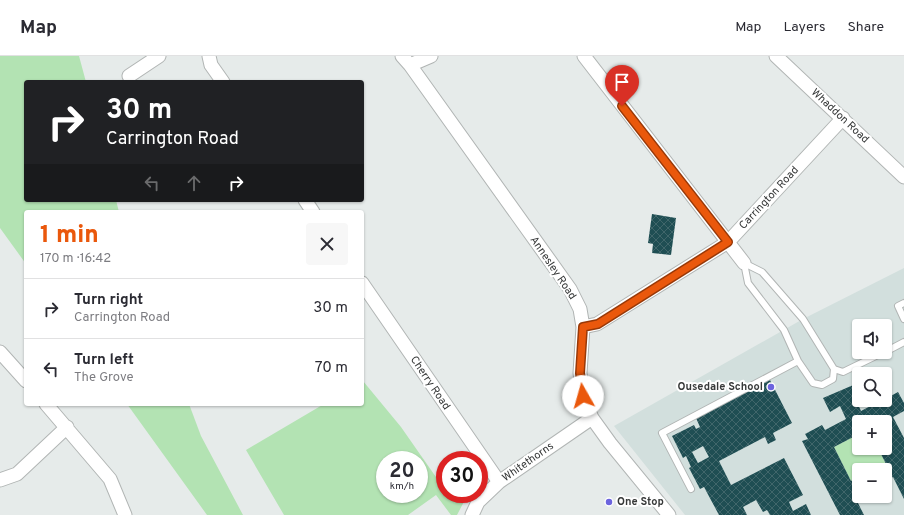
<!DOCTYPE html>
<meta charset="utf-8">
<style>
:root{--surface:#fff;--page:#f7f7f7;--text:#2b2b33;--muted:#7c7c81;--line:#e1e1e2;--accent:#ea580c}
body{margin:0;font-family:Overpass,sans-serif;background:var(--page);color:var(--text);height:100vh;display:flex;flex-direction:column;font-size:15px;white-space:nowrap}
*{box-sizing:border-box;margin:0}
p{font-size:13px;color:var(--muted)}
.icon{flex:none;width:22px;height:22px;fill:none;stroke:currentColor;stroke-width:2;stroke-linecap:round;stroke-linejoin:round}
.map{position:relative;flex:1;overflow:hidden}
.details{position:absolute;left:24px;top:154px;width:340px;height:196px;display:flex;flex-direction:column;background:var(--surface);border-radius:4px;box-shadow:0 1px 3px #0004}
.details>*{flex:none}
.guide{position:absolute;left:24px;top:24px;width:340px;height:122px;border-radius:4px;box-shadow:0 1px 3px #0004;background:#202124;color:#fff;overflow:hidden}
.buttons{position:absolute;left:852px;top:263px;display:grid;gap:8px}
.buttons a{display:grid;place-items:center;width:40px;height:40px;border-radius:4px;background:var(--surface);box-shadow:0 1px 3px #0004;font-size:20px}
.speed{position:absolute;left:376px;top:395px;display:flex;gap:8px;font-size:20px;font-weight:700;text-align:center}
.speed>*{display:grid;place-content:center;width:52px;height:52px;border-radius:50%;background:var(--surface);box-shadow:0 1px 3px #0004;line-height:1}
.speed small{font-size:10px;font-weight:400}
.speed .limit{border:6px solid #d22;background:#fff;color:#111}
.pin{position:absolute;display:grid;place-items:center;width:34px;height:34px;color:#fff;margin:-41px -17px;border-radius:50% 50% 50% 0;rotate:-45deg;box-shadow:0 0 4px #0007}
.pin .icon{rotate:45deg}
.me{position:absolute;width:44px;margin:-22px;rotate:353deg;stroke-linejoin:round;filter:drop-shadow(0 0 3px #0008)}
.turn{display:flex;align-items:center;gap:14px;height:84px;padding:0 16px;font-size:18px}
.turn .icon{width:52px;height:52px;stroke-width:2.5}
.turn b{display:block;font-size:28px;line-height:34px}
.lanes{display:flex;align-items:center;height:38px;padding:0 16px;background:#0003;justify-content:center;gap:20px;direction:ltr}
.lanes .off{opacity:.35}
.round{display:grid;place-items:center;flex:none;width:42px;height:42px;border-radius:4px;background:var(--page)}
.headline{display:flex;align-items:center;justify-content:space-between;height:68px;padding:0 16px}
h1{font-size:24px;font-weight:800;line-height:30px;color:var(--accent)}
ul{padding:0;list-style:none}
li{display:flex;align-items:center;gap:12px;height:60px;padding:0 16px;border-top:1px solid var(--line)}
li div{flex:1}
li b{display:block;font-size:15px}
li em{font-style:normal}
header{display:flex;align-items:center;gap:24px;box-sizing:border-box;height:56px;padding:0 20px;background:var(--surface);border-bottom:1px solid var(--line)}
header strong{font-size:19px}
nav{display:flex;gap:22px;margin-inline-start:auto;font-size:14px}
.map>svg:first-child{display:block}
.built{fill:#d2dfdd;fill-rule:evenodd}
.green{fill:#b3e3b3;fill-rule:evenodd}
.building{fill:url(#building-cross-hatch);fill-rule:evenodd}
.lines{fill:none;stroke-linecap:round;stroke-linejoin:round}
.lane-casing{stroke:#b1b5b4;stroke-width:8}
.street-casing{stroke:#b1b5b4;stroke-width:15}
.lane{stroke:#fff;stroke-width:6}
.street{stroke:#fff;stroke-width:13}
.route-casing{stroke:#983908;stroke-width:10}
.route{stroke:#ea580c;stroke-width:7}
.poi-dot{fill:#6c64de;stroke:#fff;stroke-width:1.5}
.labels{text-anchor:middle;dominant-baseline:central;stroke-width:4;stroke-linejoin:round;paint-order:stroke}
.street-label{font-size:11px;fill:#373939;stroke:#fff}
.poi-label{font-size:11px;font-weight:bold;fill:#373939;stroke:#fff;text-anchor:end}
</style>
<header>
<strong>Map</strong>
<nav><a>Map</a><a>Layers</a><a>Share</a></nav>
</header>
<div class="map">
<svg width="904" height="459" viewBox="0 0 904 459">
<defs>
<pattern id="building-cross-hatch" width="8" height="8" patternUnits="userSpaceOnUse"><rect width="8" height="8" fill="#1f4e53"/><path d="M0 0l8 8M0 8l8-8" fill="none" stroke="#40666a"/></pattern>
</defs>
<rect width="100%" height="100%" fill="#e6ebea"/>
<!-- built -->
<path class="built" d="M904 212V459H685L614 370 803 263ZM859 270H885V296H859ZM859 318H885V344H859ZM859 366H885V392H859ZM859 414H885V440H859Z"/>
<!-- green -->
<path class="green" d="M0 0H79L86 26H26V144H116L119 156H26V208L0 172Z
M363 325 401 371 445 434V438H448L450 441 455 438H468L457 459H451L436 439 408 459H284L246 394 324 348H362ZM385 404H419V438H385Z
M127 348H189L201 380 243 459H207Z
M859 378V392H878L886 408 873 414H859V421L851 425 834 391Z"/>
<!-- building -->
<path class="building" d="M652 158 676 162 671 199 652 197 653 188 648 187Z
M770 324 792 367 773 377 776 384 768 388 765 381 719 405 731 429 784 402 803 439 789 446 793 455 806 448 811 459H770L767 454 763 456 756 444 743 451 747 459H719L704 431 700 433 689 412 691 411 686 400 683 402 672 380 694 369 696 373 700 371 696 362ZM703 390 709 401 698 407 692 396Z
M858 327 859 342 856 344 861 355 882 344H885V343L898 336 904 347V355L893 361 904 382V443L893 421 885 425V414H873L886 408 878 392H885V366H859V378L834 391 851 425 859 421V439L855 441 864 459H840L802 385 808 383 805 378 822 369 825 374 846 363 840 350 830 356 823 342Z"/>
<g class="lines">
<!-- lane casing -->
<g class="lane-casing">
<path id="lane" d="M744 207 762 216 803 263 834 313 833 323 822 329 813 327 798 305 784 274 748 227Z
M904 247 898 250 904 263
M885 296 904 286
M834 313 843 316 884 296
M691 433 662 377 798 305"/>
</g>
<!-- street casing -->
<g class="street-casing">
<path id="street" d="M209 0 211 9 223 26
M402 0 410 9 570 233 580 253 583 271 580 317 583 340 592 362 610 387 669 459
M584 0 744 207
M776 0 904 121
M410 9 431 0
M129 20 159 0
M305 144 313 156
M362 227 499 426
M583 271 597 268 728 186 843 62
M0 296 26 325
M46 348 110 423 125 459
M0 424 17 418 67 371
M472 459 478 446 499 426 592 362"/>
</g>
<!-- lane -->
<use href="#lane" class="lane"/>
<!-- street -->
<use href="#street" class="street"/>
</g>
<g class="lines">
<!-- route casing -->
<g class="route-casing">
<path id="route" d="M583 340 580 317 583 271 598 268 728 186 622 50"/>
</g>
<!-- route -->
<use href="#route" class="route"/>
</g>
<!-- markers -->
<g class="poi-dot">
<circle cx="771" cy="331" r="4"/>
<circle cx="609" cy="446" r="4"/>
</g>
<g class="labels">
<!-- street labels -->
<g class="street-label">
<text transform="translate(840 60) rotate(43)">Whaddon Road</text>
<text transform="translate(769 142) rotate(-47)">Carrington Road</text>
<text transform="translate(553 212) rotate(56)">Annesley Road</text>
<text transform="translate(430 327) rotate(56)">Cherry Road</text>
<text transform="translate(528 406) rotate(-35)">Whitethorns</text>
</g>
<!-- poi labels -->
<g class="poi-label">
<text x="763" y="331">Ousedale School</text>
<text x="617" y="446" text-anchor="start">One Stop</text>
</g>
</g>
</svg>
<div class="buttons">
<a><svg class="icon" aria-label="sound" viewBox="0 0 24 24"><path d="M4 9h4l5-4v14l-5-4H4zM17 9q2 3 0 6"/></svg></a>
<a><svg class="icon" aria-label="search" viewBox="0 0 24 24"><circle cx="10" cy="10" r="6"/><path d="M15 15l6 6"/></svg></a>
<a>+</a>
<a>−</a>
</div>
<div class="speed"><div>20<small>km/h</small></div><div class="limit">30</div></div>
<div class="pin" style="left:622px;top:50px;background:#d93025"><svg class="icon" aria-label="arrive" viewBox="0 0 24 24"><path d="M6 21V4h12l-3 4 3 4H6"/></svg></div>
<svg class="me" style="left:583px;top:340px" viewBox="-20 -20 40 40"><circle r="19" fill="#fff"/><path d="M0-13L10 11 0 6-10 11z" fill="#ea580c"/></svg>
<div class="guide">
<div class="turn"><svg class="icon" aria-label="right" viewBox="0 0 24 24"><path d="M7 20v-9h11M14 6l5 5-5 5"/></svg><div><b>30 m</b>Carrington Road</div></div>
<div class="lanes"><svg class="icon off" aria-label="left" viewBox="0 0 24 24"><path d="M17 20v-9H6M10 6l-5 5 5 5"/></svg><svg class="icon off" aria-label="ahead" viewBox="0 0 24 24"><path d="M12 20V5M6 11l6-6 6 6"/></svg><svg class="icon" aria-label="right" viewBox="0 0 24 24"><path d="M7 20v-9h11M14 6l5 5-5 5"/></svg></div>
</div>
<section class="details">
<div class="headline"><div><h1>1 min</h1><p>170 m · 16:42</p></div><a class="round"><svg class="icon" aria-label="close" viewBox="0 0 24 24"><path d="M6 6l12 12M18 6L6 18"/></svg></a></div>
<ul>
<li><svg class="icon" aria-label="right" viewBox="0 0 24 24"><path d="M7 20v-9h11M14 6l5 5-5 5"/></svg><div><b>Turn right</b><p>Carrington Road</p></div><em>30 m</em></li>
<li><svg class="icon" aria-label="left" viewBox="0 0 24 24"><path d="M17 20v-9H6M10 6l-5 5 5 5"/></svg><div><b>Turn left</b><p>The Grove</p></div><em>70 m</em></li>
</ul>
</section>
</div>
